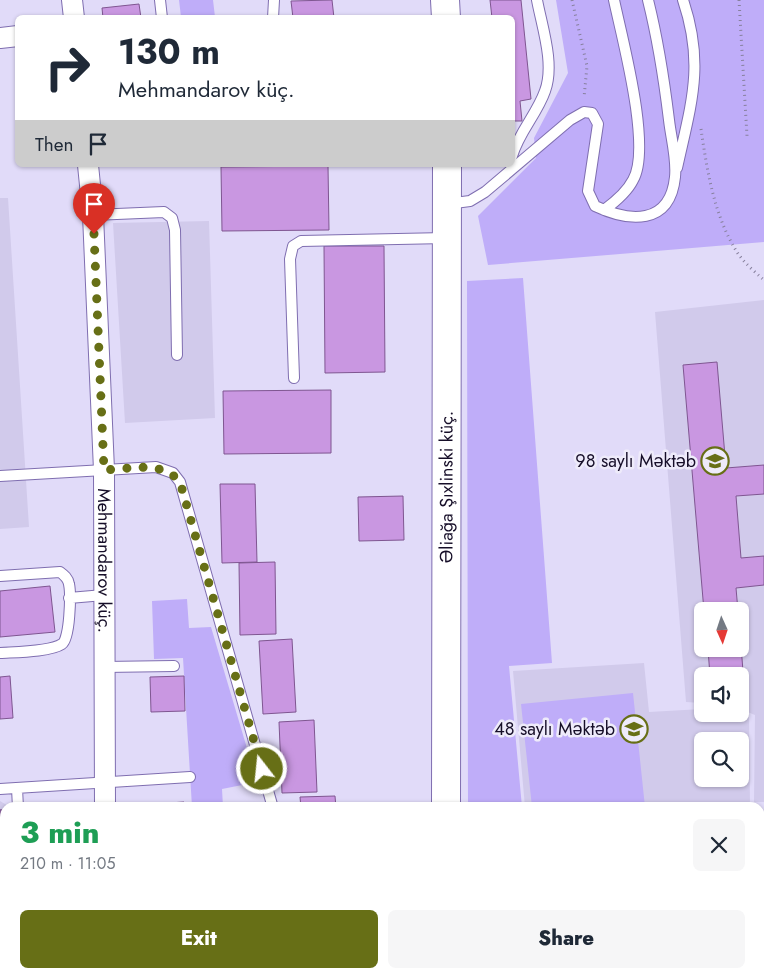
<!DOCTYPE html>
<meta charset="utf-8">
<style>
:root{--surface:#fff;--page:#f6f6f7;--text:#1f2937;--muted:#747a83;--accent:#676f16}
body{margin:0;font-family:Jost,sans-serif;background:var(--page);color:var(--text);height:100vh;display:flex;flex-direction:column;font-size:19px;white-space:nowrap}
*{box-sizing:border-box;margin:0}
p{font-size:16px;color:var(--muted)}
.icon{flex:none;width:28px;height:28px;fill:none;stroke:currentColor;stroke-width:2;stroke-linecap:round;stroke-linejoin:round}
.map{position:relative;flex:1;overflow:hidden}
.panel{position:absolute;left:0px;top:802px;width:765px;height:176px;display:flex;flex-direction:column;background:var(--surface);border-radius:15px 15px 0 0;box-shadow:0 1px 4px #0004}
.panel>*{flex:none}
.banner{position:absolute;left:15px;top:15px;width:500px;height:152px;border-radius:8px;box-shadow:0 1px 4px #0004;background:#fff;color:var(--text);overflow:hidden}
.needle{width:32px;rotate:177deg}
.buttons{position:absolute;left:694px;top:602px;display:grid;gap:10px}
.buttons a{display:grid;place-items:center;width:55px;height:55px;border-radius:8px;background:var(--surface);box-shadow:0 1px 4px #0004;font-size:25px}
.pin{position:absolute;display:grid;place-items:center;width:42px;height:42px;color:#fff;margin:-51px -21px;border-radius:50% 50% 50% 0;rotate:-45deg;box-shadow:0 0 5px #0007}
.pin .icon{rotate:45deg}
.me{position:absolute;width:55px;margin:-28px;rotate:344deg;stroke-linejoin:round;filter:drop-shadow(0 0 4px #0008)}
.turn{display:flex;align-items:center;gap:18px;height:105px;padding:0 20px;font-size:22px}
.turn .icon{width:65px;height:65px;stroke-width:2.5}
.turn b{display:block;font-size:35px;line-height:42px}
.then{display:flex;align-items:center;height:48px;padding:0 20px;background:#0003;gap:10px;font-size:19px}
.round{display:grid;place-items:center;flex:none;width:52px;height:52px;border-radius:8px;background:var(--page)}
.headline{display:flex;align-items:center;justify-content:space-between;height:85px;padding:0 20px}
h1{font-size:30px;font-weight:800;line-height:38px;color:#1e9e55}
.action{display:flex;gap:10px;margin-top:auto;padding:10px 20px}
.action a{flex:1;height:58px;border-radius:8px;background:var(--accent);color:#fff;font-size:20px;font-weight:800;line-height:58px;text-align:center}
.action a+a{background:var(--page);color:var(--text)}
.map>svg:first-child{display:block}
.built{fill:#d1caeb;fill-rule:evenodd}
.green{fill:#bfadf9}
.building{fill:#c997e1;stroke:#7f5691}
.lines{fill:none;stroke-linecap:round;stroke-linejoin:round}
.service-casing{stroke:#7f6eb0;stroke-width:12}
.minor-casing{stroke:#7f6eb0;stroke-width:22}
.secondary-casing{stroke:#7f6eb0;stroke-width:30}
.path{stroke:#87809d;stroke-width:3;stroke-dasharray:1 4;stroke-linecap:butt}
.service{stroke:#fff;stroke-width:10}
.minor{stroke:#fff;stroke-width:20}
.secondary{stroke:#fff;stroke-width:28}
.route{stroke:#676f16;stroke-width:9;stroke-dasharray:0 16.2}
.labels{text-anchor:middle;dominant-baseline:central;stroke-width:5;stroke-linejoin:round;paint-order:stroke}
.poi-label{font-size:18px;fill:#160e28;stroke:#eeebfa;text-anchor:end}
.street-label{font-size:18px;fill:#160e28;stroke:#eeebfa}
</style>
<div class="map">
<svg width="764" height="978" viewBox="0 0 764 978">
<rect width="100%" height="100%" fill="#e1dbf9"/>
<!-- built -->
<path class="built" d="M0 198H8L29 527 0 529Z
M209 221 215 418 125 423 113 223Z
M764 300V802H754L755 715 740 709V676H702V703L686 702 655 312ZM702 611H740V649H702Z
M644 663 649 712 702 709V714H740L749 717 750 807H525L513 671ZM702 741H740V779H702Z
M0 801 10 807 5 808V974H34V978H0Z
M760 825 764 828V978H540V974H760Z"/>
<!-- green -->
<path class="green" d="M179 0H213L215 17H181Z
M556 0H764V242L488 265 478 216 536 158 534 138 568 73Z
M523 278 552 663 509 666 522 807H468L467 281Z
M187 599 189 628 211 627 257 782 222 789 223 807H192L183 658 154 659 152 601Z
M633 693 645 807H532L521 704Z
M470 974H537V978H470Z"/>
<!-- building -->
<path class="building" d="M332 0 334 18H293L291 1Z
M490 0H521L531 99 520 101 522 121H512V18H492Z
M139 4 141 18H103L102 8Z
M328 166 329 230 222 231 221 167Z
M324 246H384L385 372 325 373Z
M717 362 726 468 764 465V494L736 496 741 558 764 556V585L736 588 738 611H704L683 365Z
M331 390V453L224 454 223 391Z
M220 484H255L257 562 222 563Z
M403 496 404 540 359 541 358 497Z
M275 562 276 634 240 635 239 563Z
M50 586 55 632 0 637V591Z
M740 633 744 684 740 685V676H710L708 649H740Z
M292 639 296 712 263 714 259 641Z
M10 676 13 718 0 719V677Z
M184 676 185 711 151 712 150 677Z
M314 720 317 792 282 793 279 722Z
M335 796 336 808H301L300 797Z
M184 802 185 808H139V805Z
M0 810H5V855H0Z
M0 810H5V855H0Z
M361 974V978H328V976Z
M696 974H728L729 978H696Z"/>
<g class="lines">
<!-- service casing -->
<g class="service-casing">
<path id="service" d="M160 0 162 18
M273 18 274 0
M512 156C519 132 537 114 545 91 555 64 542 27 537 0
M677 168C691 104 705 65 683 0
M447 204 470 201 485 192 570 120 584 112 592 113 598 124 588 191 595 206C629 222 670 226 675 177 677 159 671 138 669 120 664 79 658 40 648 0
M604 210C615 202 627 192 633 180 652 148 622 38 614 0
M93 215 164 212 172 218 175 230 177 355
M294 378 290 259 293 246 301 241 446 238
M0 476 156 467 173 473 180 482 273 808
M0 576 60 572C64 575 68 578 69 584 71 594 70 639 62 644 50 652 15 652 0 653
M69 598 104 595
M104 667 174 666
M17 788 18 808
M0 789 190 777
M23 974V977
M310 974V978
M230 978 232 974"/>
</g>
<!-- minor casing -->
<g class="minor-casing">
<g id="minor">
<path d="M72 0 74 18"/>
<path d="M0 38 18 36"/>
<path id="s1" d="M88 165 93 215 104 470 105 808"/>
<path d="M105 974V978"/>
</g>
</g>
<!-- secondary casing -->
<g class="secondary-casing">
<g id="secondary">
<path d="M445 0 446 18"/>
<path id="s2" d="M446 808 447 165"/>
<path d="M447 974V978"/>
</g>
</g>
<!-- path -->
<path class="path" d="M572 0 587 66 584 98
M739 0 747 136
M701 129C707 170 714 216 737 252 744 263 755 272 764 280"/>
<!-- service -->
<use href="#service" class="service"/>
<!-- minor -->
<use href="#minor" class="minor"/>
<!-- secondary -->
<use href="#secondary" class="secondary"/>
</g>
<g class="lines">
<!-- route -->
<path class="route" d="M94 234 104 470C130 469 162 460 180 482L262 769"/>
</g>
<!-- icons -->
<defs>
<g id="school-ring" transform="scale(1.4375)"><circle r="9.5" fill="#eeebfa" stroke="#676f16" stroke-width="1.5"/><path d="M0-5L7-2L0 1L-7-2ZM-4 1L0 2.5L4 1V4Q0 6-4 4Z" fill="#676f16"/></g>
</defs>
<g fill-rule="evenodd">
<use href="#school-ring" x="715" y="461"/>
<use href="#school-ring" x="634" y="729"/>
</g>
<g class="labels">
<!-- poi labels -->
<g class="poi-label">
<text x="696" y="461">98 saylı Məktəb</text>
<text x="615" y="729">48 saylı Məktəb</text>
</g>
<!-- street labels -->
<g class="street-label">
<text stroke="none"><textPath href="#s2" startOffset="321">Əliağa Şıxlinski küç.</textPath></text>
<text stroke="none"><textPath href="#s1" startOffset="396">Mehmandarov küç.</textPath></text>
</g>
</g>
</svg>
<div class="buttons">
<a><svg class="needle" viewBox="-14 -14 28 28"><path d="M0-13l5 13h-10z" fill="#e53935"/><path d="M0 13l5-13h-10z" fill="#747a83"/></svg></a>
<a><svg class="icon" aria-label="sound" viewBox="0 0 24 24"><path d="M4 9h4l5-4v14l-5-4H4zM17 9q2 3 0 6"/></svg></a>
<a><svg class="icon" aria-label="search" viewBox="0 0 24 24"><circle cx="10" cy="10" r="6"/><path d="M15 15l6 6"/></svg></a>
</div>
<div class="pin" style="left:94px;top:234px;background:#d93025"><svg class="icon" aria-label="arrive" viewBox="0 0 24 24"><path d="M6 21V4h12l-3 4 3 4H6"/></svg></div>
<svg class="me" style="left:262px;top:769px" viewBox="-20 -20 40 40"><circle r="17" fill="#676f16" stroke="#fff" stroke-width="3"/><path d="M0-11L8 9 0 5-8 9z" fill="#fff"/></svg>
<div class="banner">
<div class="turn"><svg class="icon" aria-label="right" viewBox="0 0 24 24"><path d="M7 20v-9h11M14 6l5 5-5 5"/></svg><div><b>130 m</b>Mehmandarov küç.</div></div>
<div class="then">Then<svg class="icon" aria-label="arrive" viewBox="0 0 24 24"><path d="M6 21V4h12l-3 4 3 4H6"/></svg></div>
</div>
<section class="panel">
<div class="headline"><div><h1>3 min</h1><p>210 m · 11:05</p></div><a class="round"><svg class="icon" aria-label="close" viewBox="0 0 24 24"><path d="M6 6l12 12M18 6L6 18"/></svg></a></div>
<div class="action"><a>Exit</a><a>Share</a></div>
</section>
</div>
